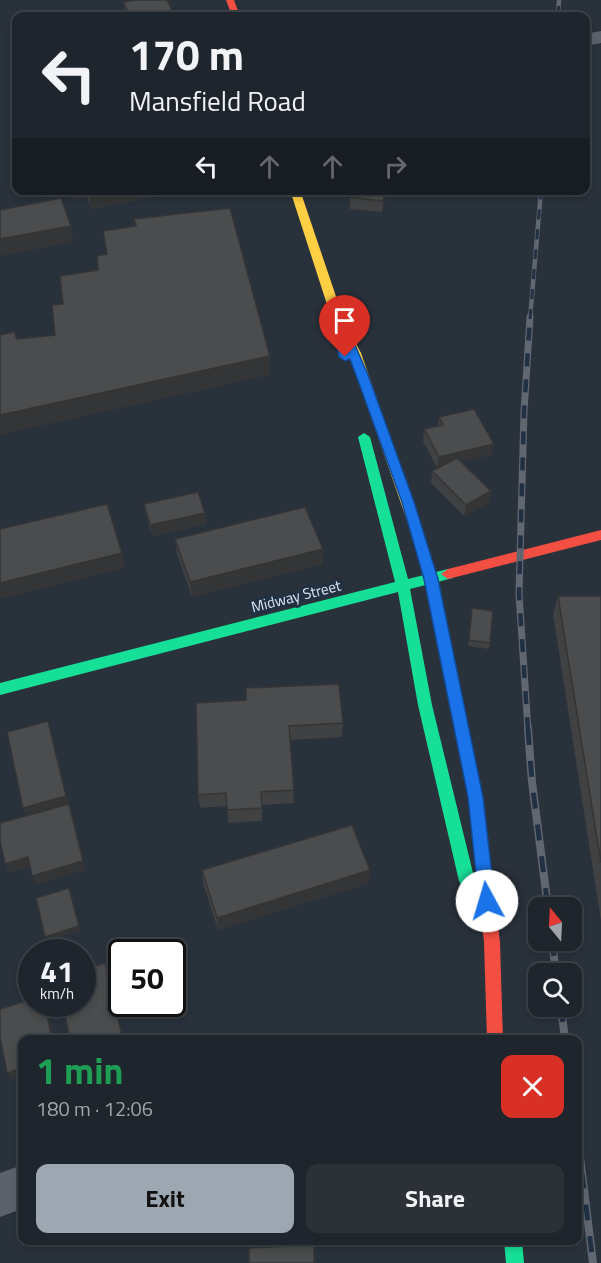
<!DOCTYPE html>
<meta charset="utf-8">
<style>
:root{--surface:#1f252c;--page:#2c3138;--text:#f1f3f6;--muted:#a1a5a9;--line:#3c4248;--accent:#9da7b2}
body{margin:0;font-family:"Titillium Web",sans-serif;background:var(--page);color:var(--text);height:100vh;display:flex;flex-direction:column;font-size:22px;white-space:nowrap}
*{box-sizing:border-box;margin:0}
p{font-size:20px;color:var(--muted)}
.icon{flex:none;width:33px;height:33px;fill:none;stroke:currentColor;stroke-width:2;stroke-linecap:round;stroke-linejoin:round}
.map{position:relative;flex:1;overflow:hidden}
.side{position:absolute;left:18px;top:1035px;width:564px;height:210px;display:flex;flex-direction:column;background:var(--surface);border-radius:12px;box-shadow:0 3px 9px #0003,0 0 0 2px var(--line)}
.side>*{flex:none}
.top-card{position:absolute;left:12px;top:12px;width:578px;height:183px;border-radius:12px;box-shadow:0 3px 9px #0003,0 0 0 2px var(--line);background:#1f252c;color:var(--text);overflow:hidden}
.needle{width:39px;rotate:342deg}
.controls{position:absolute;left:528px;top:897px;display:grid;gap:12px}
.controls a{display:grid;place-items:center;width:54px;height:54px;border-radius:12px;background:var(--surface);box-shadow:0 3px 9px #0003,0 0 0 2px var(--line);font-size:30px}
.speed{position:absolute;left:18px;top:939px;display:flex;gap:12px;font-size:30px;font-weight:700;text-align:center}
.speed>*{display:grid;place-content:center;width:78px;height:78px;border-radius:50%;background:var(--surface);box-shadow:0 3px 9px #0003,0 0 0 2px var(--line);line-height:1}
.speed small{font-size:15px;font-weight:400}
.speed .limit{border:3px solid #111;border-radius:9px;background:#fff;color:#111}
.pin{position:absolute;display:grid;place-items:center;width:51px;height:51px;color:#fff;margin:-62px -26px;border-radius:50% 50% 50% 0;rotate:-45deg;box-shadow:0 0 6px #0007}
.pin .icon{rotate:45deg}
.me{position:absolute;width:66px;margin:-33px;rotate:354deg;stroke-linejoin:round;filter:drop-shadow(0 0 4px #0008)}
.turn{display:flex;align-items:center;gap:21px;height:126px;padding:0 18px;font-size:27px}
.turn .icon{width:78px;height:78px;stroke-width:2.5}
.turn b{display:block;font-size:42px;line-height:51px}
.lanes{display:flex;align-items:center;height:57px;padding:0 18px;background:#0003;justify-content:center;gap:30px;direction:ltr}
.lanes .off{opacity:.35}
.round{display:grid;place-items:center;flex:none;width:63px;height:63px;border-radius:12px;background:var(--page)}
.head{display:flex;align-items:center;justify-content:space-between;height:102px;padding:0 18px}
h1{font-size:36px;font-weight:700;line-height:45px;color:#1e9e55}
.button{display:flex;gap:12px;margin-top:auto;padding:12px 18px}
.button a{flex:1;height:69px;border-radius:12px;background:var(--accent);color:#111;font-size:24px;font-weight:700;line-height:69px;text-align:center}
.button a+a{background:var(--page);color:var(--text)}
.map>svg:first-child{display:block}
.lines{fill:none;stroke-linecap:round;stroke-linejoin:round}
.street{fill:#5d616c;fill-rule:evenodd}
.fast{fill:#16e098;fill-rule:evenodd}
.slow{fill:#ffcf43;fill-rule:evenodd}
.jam{fill:#f24e42;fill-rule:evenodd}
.rail-far2-casing{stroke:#616770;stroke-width:4.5}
.rail-far1-casing{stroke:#616770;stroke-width:7}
.rail-casing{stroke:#616770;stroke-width:8}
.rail-far2{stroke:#213043;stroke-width:3;stroke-dasharray:10;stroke-linecap:butt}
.rail-far1{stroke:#213043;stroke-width:4.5;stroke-dasharray:13;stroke-linecap:butt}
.rail{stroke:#213043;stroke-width:5;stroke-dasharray:16;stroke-linecap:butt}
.wall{fill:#404142}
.shaded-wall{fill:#343536}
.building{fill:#4b4c4d;stroke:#343536;stroke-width:1.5}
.route{fill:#1a73e8;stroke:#114b97;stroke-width:1.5}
.labels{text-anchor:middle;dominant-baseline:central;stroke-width:6;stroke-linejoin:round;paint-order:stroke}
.street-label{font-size:15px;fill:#dce6f2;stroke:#213043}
</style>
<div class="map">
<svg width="601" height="1263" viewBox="0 0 601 1263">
<rect width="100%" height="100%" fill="#29313b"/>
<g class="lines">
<!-- street -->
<path class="street" d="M601 31V43L585 46V34Z
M22 1165V1209L0 1217V1173Z"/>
<!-- fast -->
<path class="fast" d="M364 433 370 437 408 579 448 569 455 574 453 578 410 589 432 705 475 881 472 886 467 888 462 886 459 881 418 705 398 592 0 695V683L395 582 358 437Z
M504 1240H522L524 1263H506Z"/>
<!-- slow -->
<path class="slow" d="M290 190H300L345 323 361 353 425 538 424 541 419 543 413 538 349 353 333 323Z"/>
<!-- jam -->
<path class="jam" d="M226 0H234L240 16H232Z
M601 530V540L448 579 441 574 448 569Z
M419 533 425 538 438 579 482 797 500 942 503 1040H487L484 942 468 797 424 579 413 538Z"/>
<!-- rail-far2 casing -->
<g class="rail-far2-casing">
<path id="rail-far2" d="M558 16 559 0
M530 319 541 190"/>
</g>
<!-- rail-far1 casing -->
<g class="rail-far1-casing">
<path id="rail-far1" d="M528 730 519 594 524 412 530 317"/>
</g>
<!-- rail casing -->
<g class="rail-casing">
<path id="rail" d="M528 729 532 782 548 908
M552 940 556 974
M561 1006 565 1040
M578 1141 593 1263"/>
</g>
<!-- rail-far2 -->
<use href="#rail-far2" class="rail-far2"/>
<!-- rail-far1 -->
<use href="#rail-far1" class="rail-far1"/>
<!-- rail -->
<use href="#rail" class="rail"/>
</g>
<!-- wall -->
<path class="wall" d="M123 2 175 16H126Z
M70 190H188L91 209 87 197 74 200Z
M352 190H388L382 212 350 209V197Z
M439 417 494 444 492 455 462 462 491 491 489 503 464 516 431 483 432 471 437 468 423 441 424 429 438 426Z
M144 504 205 513 206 524 152 536 146 516Z
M175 539 323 549V564L192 597 177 554Z
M558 596H601V921L553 614Z
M471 614 490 643 489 649 468 646Z
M196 703 343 723 342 737 290 740 294 803 262 805V821L228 823 227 806 200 808 198 795Z
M202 870 369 883 218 930 203 883Z"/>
<!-- shaded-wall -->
<path class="shaded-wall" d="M72 190H86L87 197 74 200Z
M88 190H188L91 209Z
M386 190H388V192L382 212 383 201Z
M71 226 74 242 0 256V239Z
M270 356V375L0 435V415Z
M494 444 492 455 437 468 439 457Z
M491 491 489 503 464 516 466 505Z
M205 513 206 524 152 536 150 525Z
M323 549V564L192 597 190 582Z
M122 553 125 568 0 599V583Z
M48 721 69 805 27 817 23 808Z
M69 804 86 870 36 884 32 876Z
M28 857 32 866 9 873 5 864Z
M370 870 369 883 218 930 217 918Z
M69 888 80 931 47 941 45 937Z
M105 963 108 971 124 1040H107Z
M45 1004H47L55 1040H52Z
M22 1068V1076L11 1080 7 1073Z"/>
<!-- building -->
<path class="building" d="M138 0H167L175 16H130L123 2Z
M352 190H386L383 201 350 197Z
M61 198 71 226 0 239V210Z
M230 208 270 356 0 415V335L14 332 17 339 55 335 52 305 63 304 60 276 98 270 97 256 107 254 103 231 136 226 134 219Z
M474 409 494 444 439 457 424 429 443 425 439 417Z
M457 458 491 491 466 505 432 471Z
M198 492 205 513 150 525 144 504Z
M107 504 122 553 0 583V529Z
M305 507 323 549 190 582 175 539Z
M558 596H601V863Z
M472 608 493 611 490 643 469 640Z
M339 684 343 723 289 726 294 790 261 792 262 808 227 810 226 793 198 795 196 703 246 700V688Z
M48 721 66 796 23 808 7 732Z
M69 804 83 861 32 876 28 857 5 864 0 841V823Z
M352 825 370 870 217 918 202 870Z
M69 888 79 926 45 937 36 898Z
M105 963 122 1035 107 1040H70L63 1004H82V970Z
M32 999V1004H45L52 1040H22V1068L7 1073 0 1037V1009Z
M314 1245V1263H249V1248Z"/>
<!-- route -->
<path class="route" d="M339 319 345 322 368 375 414 502 438 579 483 797 495 901 493 906 487 908 481 906 479 901 468 797 424 579 402 502 356 375 350 359 345 361 339 357 333 322Z"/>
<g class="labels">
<!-- street labels -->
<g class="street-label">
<text transform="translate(296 596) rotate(-14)">Midway Street</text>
</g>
</g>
</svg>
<div class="controls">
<a><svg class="needle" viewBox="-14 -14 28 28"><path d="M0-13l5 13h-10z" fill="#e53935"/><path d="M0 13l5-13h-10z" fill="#a1a5a9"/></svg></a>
<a><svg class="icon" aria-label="search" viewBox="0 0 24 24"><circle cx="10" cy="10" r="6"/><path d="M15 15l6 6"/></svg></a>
</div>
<div class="speed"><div>41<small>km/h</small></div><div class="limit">50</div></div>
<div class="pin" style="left:345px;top:357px;background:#d93025"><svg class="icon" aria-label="arrive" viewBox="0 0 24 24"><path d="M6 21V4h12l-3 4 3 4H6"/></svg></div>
<svg class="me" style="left:487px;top:901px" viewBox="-20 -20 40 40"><circle r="19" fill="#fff"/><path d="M0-13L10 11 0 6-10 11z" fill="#1a73e8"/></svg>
<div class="top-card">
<div class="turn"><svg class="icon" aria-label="left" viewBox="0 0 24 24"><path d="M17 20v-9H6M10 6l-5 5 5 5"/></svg><div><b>170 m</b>Mansfield Road</div></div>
<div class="lanes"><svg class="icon" aria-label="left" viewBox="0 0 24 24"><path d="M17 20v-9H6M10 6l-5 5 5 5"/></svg><svg class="icon off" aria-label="ahead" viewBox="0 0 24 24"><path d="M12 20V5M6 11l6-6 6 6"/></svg><svg class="icon off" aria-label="ahead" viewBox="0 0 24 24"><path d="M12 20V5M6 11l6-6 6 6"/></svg><svg class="icon off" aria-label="right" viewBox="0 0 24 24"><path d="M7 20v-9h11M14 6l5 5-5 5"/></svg></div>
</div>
<section class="side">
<div class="head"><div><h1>1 min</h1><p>180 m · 12:06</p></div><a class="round" style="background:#d93025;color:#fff"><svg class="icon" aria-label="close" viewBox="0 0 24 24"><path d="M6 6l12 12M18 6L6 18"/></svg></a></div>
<div class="button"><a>Exit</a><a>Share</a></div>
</section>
</div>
